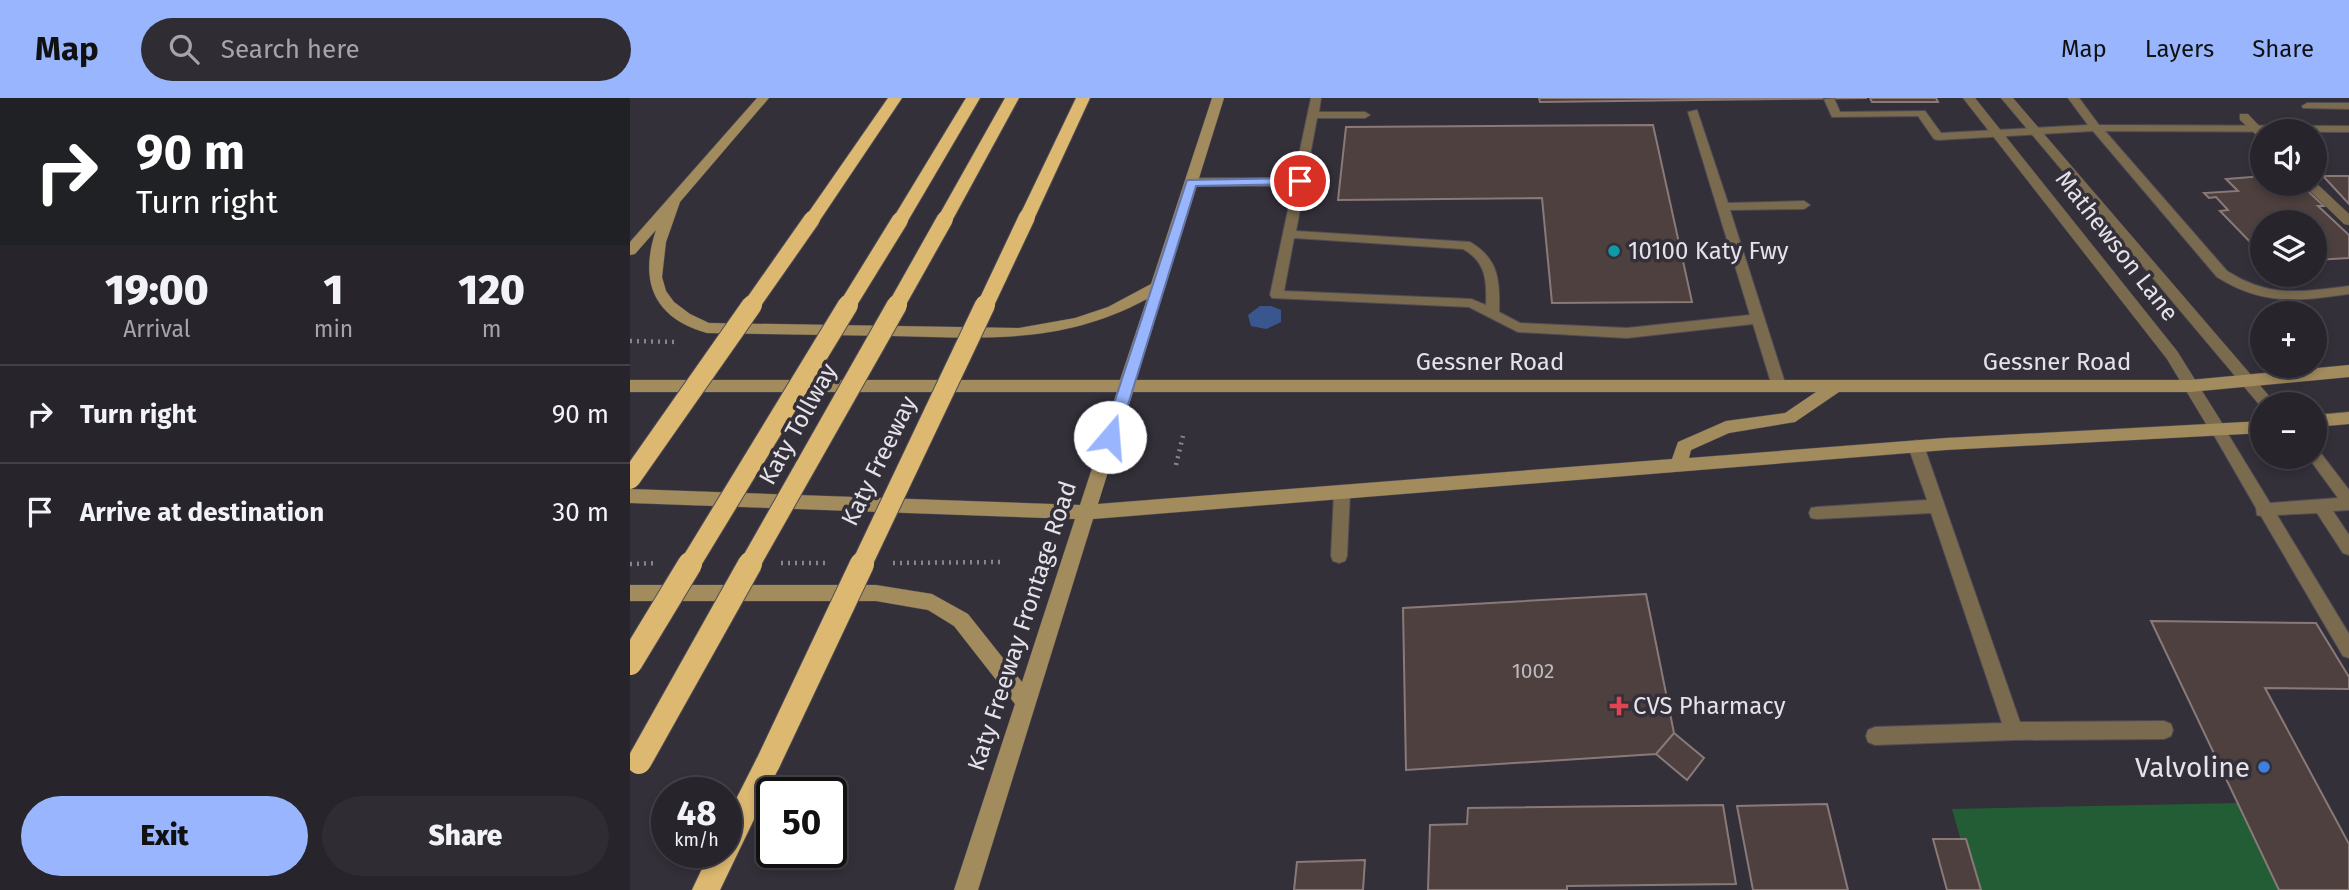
<!DOCTYPE html>
<meta charset="utf-8">
<style>
:root{--surface:#27242c;--page:#2f2c34;--text:#f1f3f6;--muted:#a4a4a9;--line:#434148;--accent:#98b5fd}
body{margin:0;font-family:"Fira Sans",sans-serif;background:var(--page);color:var(--text);height:100vh;display:flex;flex-direction:column;font-size:26px;white-space:nowrap}
*{box-sizing:border-box;margin:0}
p{font-size:23px;color:var(--muted)}
.icon{flex:none;width:38px;height:38px;fill:none;stroke:currentColor;stroke-width:2;stroke-linecap:round;stroke-linejoin:round}
.map{position:relative;flex:1;overflow:hidden}
.sheet{display:flex;flex-direction:column;background:var(--surface);width:630px}
.sheet>*{flex:none}
.hud{background:#202124;color:#fff;overflow:hidden}
.tools{position:absolute;left:1620px;top:21px;display:grid;gap:14px}
.tools a{display:grid;place-items:center;width:77px;height:77px;border-radius:50%;background:var(--surface);box-shadow:0 4px 10px #0003,0 0 0 2px var(--line);font-size:35px}
.speed{position:absolute;left:21px;top:679px;display:flex;gap:14px;font-size:35px;font-weight:700;text-align:center}
.speed>*{display:grid;place-content:center;width:91px;height:91px;border-radius:50%;background:var(--surface);box-shadow:0 4px 10px #0003,0 0 0 2px var(--line);line-height:1}
.speed small{font-size:18px;font-weight:400}
.speed .limit{border:4px solid #111;border-radius:10px;background:#fff;color:#111}
.pin{position:absolute;display:grid;place-items:center;width:60px;height:60px;color:#fff;margin:-30px;border:4px solid #fff;border-radius:50%;box-shadow:0 2px 7px #0007}
.me{position:absolute;width:77px;margin:-38px;rotate:18deg;stroke-linejoin:round;filter:drop-shadow(0 0 5px #0008)}
.turn{display:flex;align-items:center;gap:24px;height:147px;padding:0 21px;font-size:32px}
.turn .icon{width:91px;height:91px;stroke-width:2.5}
.turn b{display:block;font-size:49px;line-height:60px}
.eta{display:flex;justify-content:space-evenly;align-items:center;height:119px;text-align:center}
.eta b{font-size:42px;font-weight:800;line-height:49px}
.action{display:flex;gap:14px;margin-top:auto;padding:14px 21px}
.action a{flex:1;height:80px;border-radius:42px;background:var(--accent);color:#111;font-size:28px;font-weight:800;line-height:80px;text-align:center}
.action a+a{background:var(--page);color:var(--text)}
ul{padding:0;list-style:none}
li{display:flex;align-items:center;gap:21px;height:98px;padding:0 21px;border-top:2px solid var(--line)}
li div{flex:1}
li b{display:block;font-size:26px}
li em{font-style:normal}
header{display:flex;align-items:center;gap:42px;box-sizing:border-box;height:98px;padding:0 35px;background:var(--accent);color:#111}
header strong{font-size:33px}
nav{display:flex;gap:38px;margin-inline-start:auto;font-size:24px}
.search{width:490px;height:63px;background:var(--page);display:flex;align-items:center;gap:18px;box-sizing:border-box;padding:0 24px;border-radius:38px;color:var(--muted);font-size:26px}
main{display:flex;flex:1;min-height:0}
.map>svg:first-child{display:block}
.green{fill:#225d36}
.water{fill:#39568f}
.building{fill:#4d403e;stroke:#897a78;stroke-width:2}
.lines{fill:none;stroke-linecap:round;stroke-linejoin:round}
.lane-casing{stroke:#504c56;stroke-width:2}
.street-casing{stroke:#504c56;stroke-width:1}
.secondary-casing{stroke:#504c56;stroke-width:1}
.highway-casing{stroke:#504c56;stroke-width:2}
.path{stroke:#88848d;stroke-width:4.5;stroke-dasharray:2 5;stroke-linecap:butt}
.lane{fill:#7a6b4f;fill-rule:evenodd}
.street{fill:#7a6b4f;fill-rule:evenodd}
.secondary{fill:#a28b5d;fill-rule:evenodd}
.highway{fill:#dcb870;fill-rule:evenodd}
.highway-bridge-far2-casing{stroke:#504c56;stroke-width:18;stroke-linecap:butt}
.highway-bridge-far1-casing{stroke:#504c56;stroke-width:22;stroke-linecap:butt}
.highway-bridge-casing{stroke:#504c56;stroke-width:26;stroke-linecap:butt}
.highway-bridge-far2{stroke:#dcb870;stroke-width:16}
.highway-bridge-far1{stroke:#dcb870;stroke-width:20}
.highway-bridge{stroke:#dcb870;stroke-width:24}
.route{fill:#98b5fd;stroke:#6376a4;stroke-width:2}
.culture-dot{fill:#0f9aa8;stroke:#34303a;stroke-width:2.5}
.health-dot{fill:#e0444e;stroke:#34303a;stroke-width:2.5}
.shop-dot{fill:#3f7fe0;stroke:#34303a;stroke-width:2.5}
.labels{text-anchor:middle;dominant-baseline:central;stroke-width:7;stroke-linejoin:round;paint-order:stroke}
.number-label{font-size:21px;fill:#bfbabe}
.street-label{font-size:24px;fill:#e5e2e9;stroke:#34303a}
.poi-label{font-size:24px;fill:#e5e2e9;stroke:#34303a;text-anchor:start}
.near-poi-label{font-size:28px;fill:#e5e2e9;stroke:#34303a;text-anchor:end}
</style>
<header>
<strong>Map</strong>
<div class="search"><svg class="icon" aria-label="search" viewBox="0 0 24 24"><circle cx="10" cy="10" r="6"/><path d="M15 15l6 6"/></svg>Search here</div>
<nav><a>Map</a><a>Layers</a><a>Share</a></nav>
</header>
<main>
<section class="sheet">
<div class="hud">
<div class="turn"><svg class="icon" aria-label="right" viewBox="0 0 24 24"><path d="M7 20v-9h11M14 6l5 5-5 5"/></svg><div><b>90 m</b>Turn right</div></div>
</div>
<div class="eta">
<div><b>19:00</b><p>Arrival</p></div>
<div><b>1</b><p>min</p></div>
<div><b>120</b><p>m</p></div>
</div>
<ul>
<li><svg class="icon" aria-label="right" viewBox="0 0 24 24"><path d="M7 20v-9h11M14 6l5 5-5 5"/></svg><div><b>Turn right</b></div><em>90 m</em></li>
<li><svg class="icon" aria-label="arrive" viewBox="0 0 24 24"><path d="M6 21V4h12l-3 4 3 4H6"/></svg><div><b>Arrive at destination</b></div><em>30 m</em></li>
</ul>
<div class="action"><a>Exit</a><a>Share</a></div>
</section>
<div class="map">
<svg width="1719" height="792" viewBox="0 0 1719 792">
<rect width="100%" height="100%" fill="#34303a"/>
<!-- green -->
<path class="green" d="M1610 705 1652 792H1345L1322 711Z"/>
<!-- water -->
<path class="water" d="M630 208H641L651 212V224L636 231 621 228 618 217Z"/>
<!-- building -->
<path class="building" d="M909 0H1237L910 4Z
M1240 0H1306L1308 4H1242Z
M1023 27 1062 204 922 205 912 100 708 102 716 29Z
M1633 78V86H1670L1694 108H1688L1719 137V160L1685 162V124H1633V151H1627L1590 113 1598 112 1586 99 1579 100 1574 95 1608 93 1596 81Z
M1693 78H1719V106Z
M1016 496 1044 635 1026 656 776 672 773 510Z
M1521 523 1686 525 1719 579V591L1635 590 1719 746V792H1649Z
M1044 635 1074 660 1057 682 1026 656Z
M1197 706 1218 792H1123L1107 708Z
M1093 707 1106 786 937 788V792H798L800 727 837 726 838 710Z
M1303 741H1336L1351 792H1317Z
M735 762 733 792H664L667 764Z"/>
<g class="lines">
<!-- lane casing -->
<g class="lane-casing">
<path id="lane" d="M681 0H691L689 14H735L740 17 735 20H687L666 133 840 144C869 161 870 183 869 214L890 225 997 230 1120 217 1058 14 1067 12 1098 105 1174 103 1180 107 1174 111 1100 112 1156 288 1154 292 1149 293 1142 288 1123 226 997 240 888 234 839 209 642 200 640 197 663 88H561L555 84 561 80H664ZM664 140 833 151C856 164 857 182 856 207L841 201 654 193Z
M1204 0 1210 14 1295 13 1311 35 1458 27 1438 0H1449L1469 27 1719 28V34L1475 33 1597 173C1639 200 1671 194 1719 188V196C1668 203 1633 208 1587 179L1463 33 1308 42 1304 41 1288 18 1202 19 1194 1Z
M1677 5H1719V11L1673 10 1672 8Z
M1588 326 1593 328 1640 405 1708 400 1678 359H1685V352L1690 354 1719 392V412L1703 413 1719 437V457L1713 455 1687 415 1647 417 1719 536V560L1713 558 1631 418 1627 417 1626 410 1581 332Z
M1286 342 1294 348 1390 624 1534 623 1541 626 1543 632 1541 638 1534 641 1384 642 1245 647 1238 644 1236 638 1238 632 1245 629 1372 625 1301 415 1187 421 1181 420 1179 415 1181 410 1187 409 1297 402 1278 348Z
M712 389 718 391 720 395 717 458 715 463 709 465 703 463 701 458 704 395 706 391Z"/>
</g>
<!-- street casing -->
<g class="street-casing">
<path id="street" d="M1333 0H1345L1547 253 1594 328 1596 332 1594 336H1582L1537 261Z
M1371 0H1383L1646 306H1633L1632 310Z
M1610 16H1618L1634 33 1633 43 1610 22Z
M1685 84 1719 116V127L1714 126 1673 86Z"/>
</g>
<!-- secondary casing -->
<g class="secondary-casing">
<path id="secondary" d="M127 0H139L50 104 36 144 32 179 36 193 44 204 60 216 79 225 389 230 445 220 478 209 521 186 582 0H594L506 282H1560L1719 267V279L1560 294H1209L1165 324 1099 335 1061 352 1059 360 1316 340 1633 323V335L1316 352 463 421 348 792H324L385 606 324 528 298 512 246 503H0V487H246L302 496 338 516 392 584 445 421 0 405V391L450 407 487 294H0V282H490L517 201C431 247 356 240 263 238 201 237 139 236 77 235 23 220 9 183 26 132L5 156 0 157V144ZM503 294H1186L1155 315 1096 323 1048 344 1042 361 468 406Z
M1719 314V326L1685 329V317Z"/>
</g>
<!-- highway casing -->
<g class="highway-casing">
<path id="highway" d="M258 0H272L188 125H176L174 121Z
M336 0H350L276 126H264L262 122Z
M375 0H389L323 121 315 126 309 125 307 121Z
M446 0H460L405 119 397 124 391 122 389 119Z
M138 653 147 656 151 665 90 792H62L80 754H96V721L129 656Z"/>
</g>
<!-- path -->
<path class="path" d="M0 243 48 244
M546 367 553 338
M151 465H199
M263 465 372 464
M0 466 27 465"/>
<!-- lane -->
<use href="#lane" class="lane"/>
<!-- street -->
<use href="#street" class="street"/>
<!-- secondary -->
<use href="#secondary" class="secondary"/>
<!-- highway -->
<use href="#highway" class="highway"/>
<!-- highway-bridge-far2 casing -->
<g class="highway-bridge-far2-casing">
<path id="highway-bridge-far2" d="M121 208 182 121
M217 208 270 122
M266 208 315 121
M355 208 397 119"/>
</g>
<!-- highway-bridge-far1 casing -->
<g class="highway-bridge-far1-casing">
<path id="highway-bridge-far1" d="M0 381 122 207
M59 468 218 207
M119 468 267 207
M231 468 355 207"/>
</g>
<!-- highway-bridge casing -->
<g class="highway-bridge-casing">
<path id="highway-bridge" d="M0 565 60 466
M9 664 120 466
M138 665 232 466"/>
</g>
<!-- highway-bridge-far2 -->
<use href="#highway-bridge-far2" class="highway-bridge-far2"/>
<!-- highway-bridge-far1 -->
<use href="#highway-bridge-far1" class="highway-bridge-far1"/>
<!-- highway-bridge -->
<use href="#highway-bridge" class="highway-bridge"/>
</g>
<!-- route -->
<path class="route" d="M670 80 676 83 674 86 566 88 488 339 480 344 475 343 473 339 557 82Z"/>
<!-- markers -->
<circle class="culture-dot" cx="984" cy="153" r="7"/>
<path class="health-dot" d="M985.5 597.5h7v7h7v7h-7v7h-7v-7h-7v-7h7z"/>
<circle class="shop-dot" cx="1634" cy="669" r="7"/>
<g class="labels">
<!-- number labels -->
<g class="number-label">
<text x="903" y="573">1002</text>
</g>
<!-- street labels -->
<g class="street-label">
<text transform="translate(1487 148) rotate(52)">Mathewson Lane</text>
<text x="860" y="264">Gessner Road</text>
<text x="1427" y="264">Gessner Road</text>
<text transform="translate(168 326) rotate(-61)">Katy Tollway</text>
<text transform="translate(249 363) rotate(-64)">Katy Freeway</text>
<text transform="translate(392 528) rotate(-72)">Katy Freeway Frontage Road</text>
</g>
<!-- poi labels -->
<g class="poi-label">
<text x="998" y="153">10100 Katy Fwy</text>
<text x="1003" y="608">CVS Pharmacy</text>
</g>
<!-- near-poi labels -->
<g class="near-poi-label">
<text x="1620" y="669">Valvoline</text>
</g>
</g>
</svg>
<div class="tools">
<a><svg class="icon" aria-label="sound" viewBox="0 0 24 24"><path d="M4 9h4l5-4v14l-5-4H4zM17 9q2 3 0 6"/></svg></a>
<a><svg class="icon" aria-label="layers" viewBox="0 0 24 24"><path d="M12 4l9 5-9 5-9-5zM3 14l9 5 9-5"/></svg></a>
<a>+</a>
<a>−</a>
</div>
<div class="speed"><div>48<small>km/h</small></div><div class="limit">50</div></div>
<div class="pin" style="left:670px;top:83px;background:#d93025"><svg class="icon" aria-label="arrive" viewBox="0 0 24 24"><path d="M6 21V4h12l-3 4 3 4H6"/></svg></div>
<svg class="me" style="left:480px;top:339px" viewBox="-20 -20 40 40"><circle r="19" fill="#fff"/><path d="M0-13L10 11 0 6-10 11z" fill="#98b5fd"/></svg>
</div>
</main>
